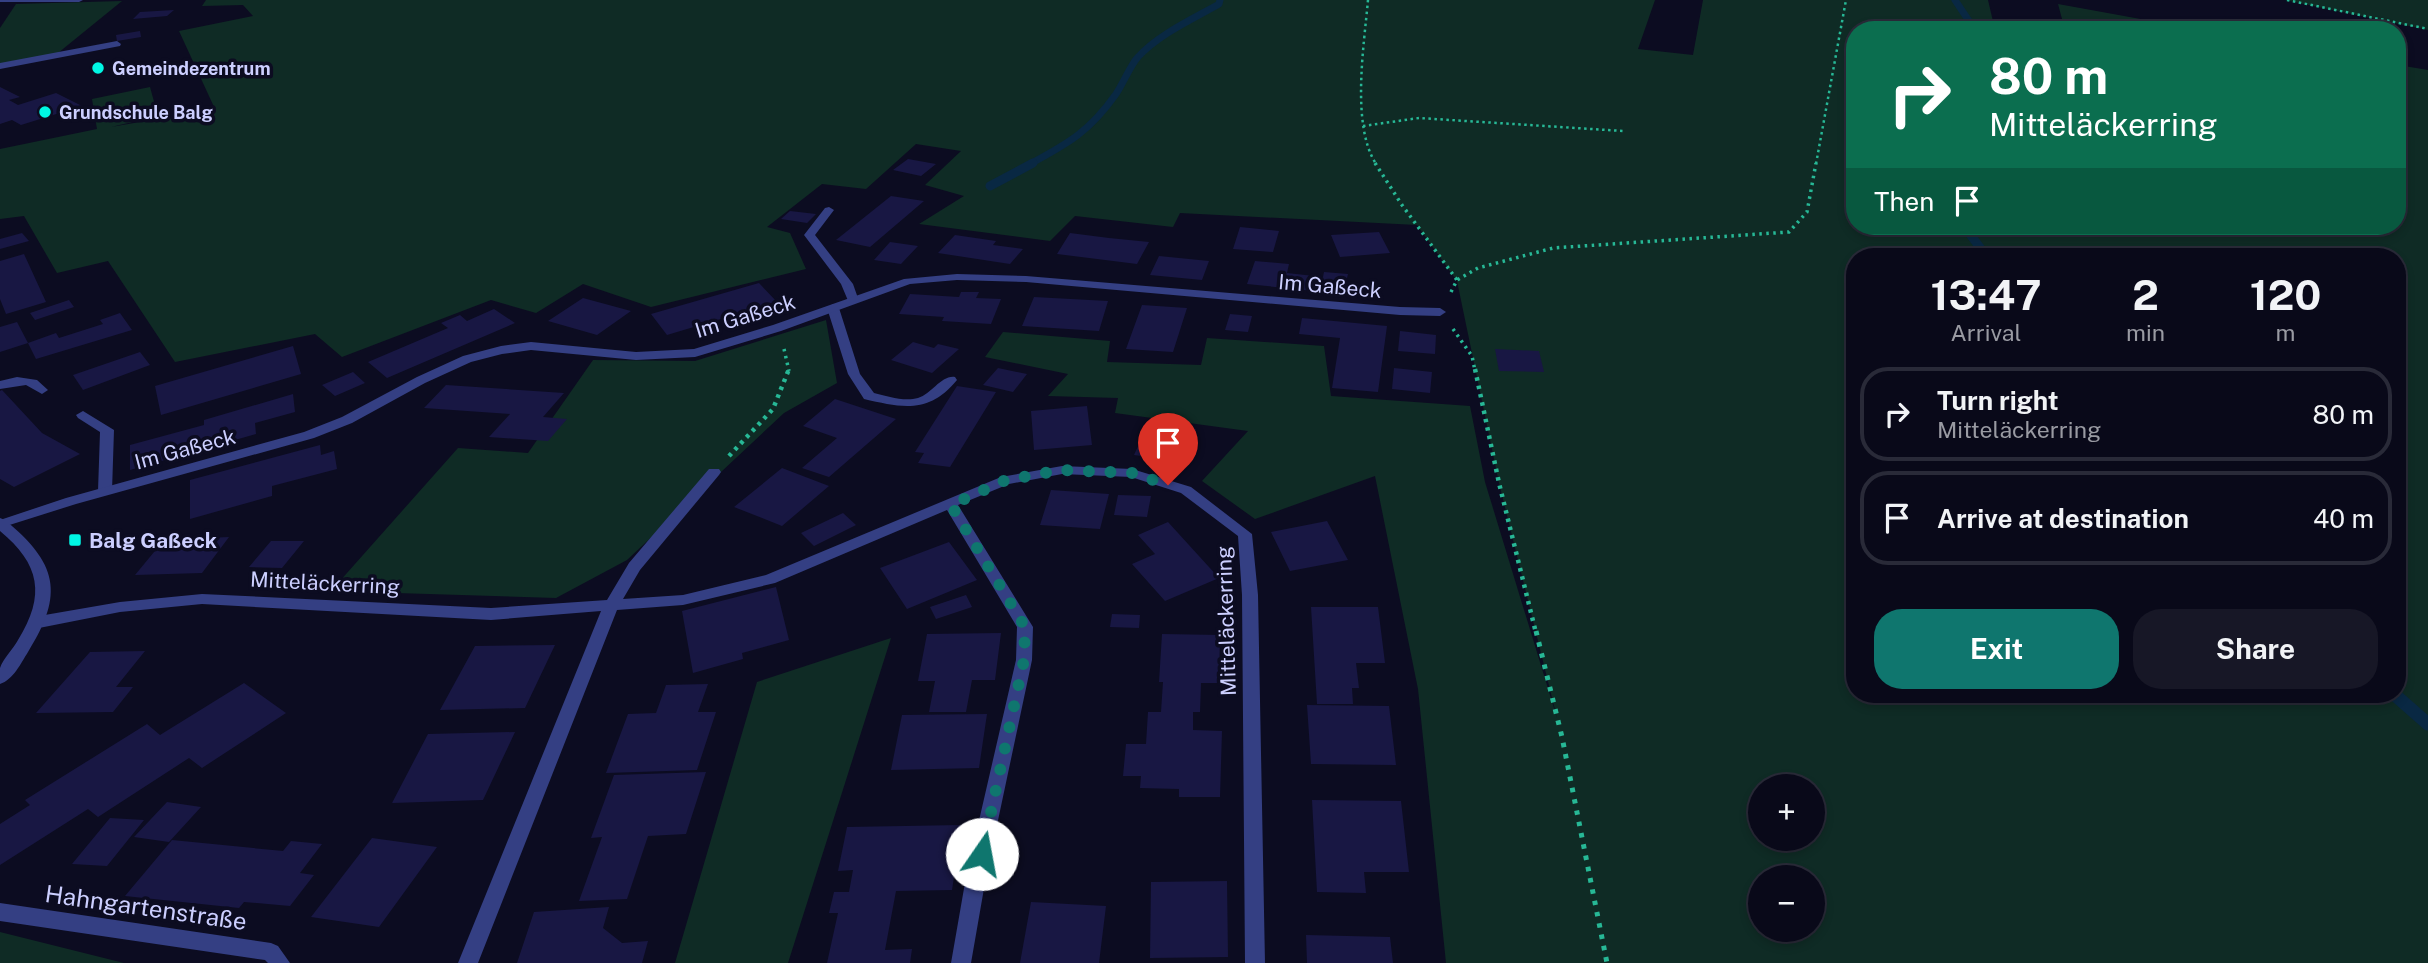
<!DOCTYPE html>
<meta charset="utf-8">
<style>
:root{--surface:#090919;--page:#171726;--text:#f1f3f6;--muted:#999aa2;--line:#292a38;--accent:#0f766e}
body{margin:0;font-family:"Public Sans",sans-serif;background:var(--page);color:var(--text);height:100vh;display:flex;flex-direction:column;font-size:26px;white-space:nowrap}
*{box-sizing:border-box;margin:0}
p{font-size:23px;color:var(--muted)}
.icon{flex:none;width:38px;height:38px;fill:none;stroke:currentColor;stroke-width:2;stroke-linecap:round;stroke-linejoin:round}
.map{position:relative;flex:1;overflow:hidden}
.drawer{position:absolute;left:1846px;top:248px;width:560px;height:455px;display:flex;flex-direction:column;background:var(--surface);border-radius:28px;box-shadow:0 4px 10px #0003,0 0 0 2px var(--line)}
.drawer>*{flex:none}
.banner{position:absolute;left:1846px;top:21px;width:560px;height:214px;border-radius:28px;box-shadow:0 4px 10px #0003,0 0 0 2px var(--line);background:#0b6e4f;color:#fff;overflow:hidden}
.buttons{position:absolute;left:1748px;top:774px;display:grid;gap:14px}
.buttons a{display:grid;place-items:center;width:77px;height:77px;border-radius:50%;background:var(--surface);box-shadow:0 4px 10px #0003,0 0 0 2px var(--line);font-size:35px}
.pin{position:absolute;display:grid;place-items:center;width:60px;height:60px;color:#fff;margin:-72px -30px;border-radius:50% 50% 50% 0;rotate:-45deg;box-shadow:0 0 7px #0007}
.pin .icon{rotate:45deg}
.me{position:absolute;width:77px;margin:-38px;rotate:12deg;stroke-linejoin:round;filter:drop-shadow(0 0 5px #0008)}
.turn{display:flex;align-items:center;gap:24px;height:147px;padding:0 28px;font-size:32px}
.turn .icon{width:91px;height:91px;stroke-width:2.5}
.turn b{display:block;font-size:49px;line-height:60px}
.then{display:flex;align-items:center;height:66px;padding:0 28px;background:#0003;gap:14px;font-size:26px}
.eta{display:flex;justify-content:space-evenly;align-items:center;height:119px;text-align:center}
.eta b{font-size:42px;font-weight:700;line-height:49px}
.button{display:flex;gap:14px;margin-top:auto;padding:14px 28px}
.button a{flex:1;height:80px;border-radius:28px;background:var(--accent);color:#fff;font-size:28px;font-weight:700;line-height:80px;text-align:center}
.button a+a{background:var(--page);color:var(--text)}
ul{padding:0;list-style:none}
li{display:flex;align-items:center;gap:21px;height:94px;margin:0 14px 10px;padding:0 14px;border:4px solid var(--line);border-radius:28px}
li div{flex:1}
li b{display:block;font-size:26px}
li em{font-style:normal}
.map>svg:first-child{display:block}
.green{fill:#0f2b25;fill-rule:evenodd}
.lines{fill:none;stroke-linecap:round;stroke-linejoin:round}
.stream-far2{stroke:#092843;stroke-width:7}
.stream-far1{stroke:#092843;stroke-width:9}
.stream{stroke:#092843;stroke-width:13}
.building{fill:#181743}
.path-far3{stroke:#27b896;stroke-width:2.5;stroke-dasharray:2.5 3.5;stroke-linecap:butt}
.path-far2{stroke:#27b896;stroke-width:3.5;stroke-dasharray:2.5 4.5;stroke-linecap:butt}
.path-far1{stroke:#27b896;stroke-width:4.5;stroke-dasharray:3.5 5;stroke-linecap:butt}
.path{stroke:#27b896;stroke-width:5;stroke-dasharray:4.5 7;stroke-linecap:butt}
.service{fill:#343f83;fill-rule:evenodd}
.minor{fill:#343f83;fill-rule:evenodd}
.tertiary{fill:#343f83;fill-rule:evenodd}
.route{stroke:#0f766e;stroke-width:12;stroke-dasharray:0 21.6}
.poi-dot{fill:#00f7e4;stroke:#0c0c21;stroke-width:2.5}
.labels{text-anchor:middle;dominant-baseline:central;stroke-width:7;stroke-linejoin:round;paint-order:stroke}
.far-poi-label{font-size:18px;font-weight:bold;fill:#cccfff;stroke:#0c0c21;text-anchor:start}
.street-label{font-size:21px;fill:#cccfff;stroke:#0c0c21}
.poi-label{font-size:21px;font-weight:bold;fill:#cccfff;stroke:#0c0c21;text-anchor:start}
.near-street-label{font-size:24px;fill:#cccfff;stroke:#0c0c21}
</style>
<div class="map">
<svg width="2428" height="963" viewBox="0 0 2428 963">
<rect width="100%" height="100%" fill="#0c0c21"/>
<!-- green -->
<path class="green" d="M206 0H1655L1638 49 1693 55 1703 0H1988L1995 30H1855V226H2398V65L2428 70V963H1446L1418 689 1375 476 1255 519 1202 481 1248 431 1115 413 1118 398 1048 396 1068 374 985 357 1003 332 1110 341 1107 362 1201 365 1207 338 1324 346 1331 396 1470 406 1485 482 1557 718 1499 483 1457 281 1417 225 1180 213 1173 227 1075 216 1050 241 919 224 964 196 925 185 961 151 916 144 866 189 822 184 767 227 790 233 806 269 651 307 583 284 536 313 491 300 342 357 315 334 175 362 108 261 57 273 24 216 0 219V149L97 129 92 99 150 87 158 116 111 127 215 109 179 31 253 16 243 5 202 6ZM1855 257H2398V695H1855ZM1760 786H1813V838H1760ZM1760 877H1813V929H1760Z
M2285 0H2428V30Z
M122 1 58 53 0 64V28L16 4Z
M2058 4 2201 30H2065Z
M826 320 837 383 784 413 627 560 556 598 331 591 458 448 528 453 593 360 695 361Z
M891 638 788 963H675L757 682Z
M0 932 124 963H0Z"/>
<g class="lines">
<!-- stream-far2 -->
<path class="stream-far2" d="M1955 0 1975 30
M1030 164C1069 143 1090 131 1116 94 1123 84 1131 64 1138 57 1159 34 1193 19 1219 4L1220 0"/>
<!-- stream-far1 -->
<path class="stream-far1" d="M990 186 1033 163
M1964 226 1987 257"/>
<!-- stream -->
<path class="stream" d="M2395 695 2428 724"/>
</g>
<!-- building -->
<path class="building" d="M174 10 167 16 133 19 140 12Z
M140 31 141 37 117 41 116 35Z
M0 87 20 97 9 100 18 105 56 93 82 106 21 125 12 120 0 124Z
M908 159 936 164 921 176 893 170Z
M891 196 924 201 870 247 836 240Z
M790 211 816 214 807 223 781 219Z
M1240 227 1279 231 1273 252 1233 249Z
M1379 232 1390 253 1340 257 1331 235Z
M22 233 29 241 0 249V239Z
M1070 233 1109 238 1149 242 1137 264 1057 254Z
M955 235 996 241 993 245 1023 249 1010 264 938 253Z
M890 242 918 246 901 264 874 260Z
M24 254 46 302 6 314 0 299V261Z
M1159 256 1209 261 1202 280 1150 275Z
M1255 261 1289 264 1287 273 1323 277 1324 272 1348 274 1343 294 1247 284Z
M759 283 777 302 667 335 651 314Z
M961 292H979L976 298 1001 299 991 324 942 321 944 317 899 314 910 294 959 297Z
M1034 297 1108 301 1099 331 1022 326Z
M583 298 631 311 597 335 548 321Z
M69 300 74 307 35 320 30 313Z
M1142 305 1187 308 1173 352 1126 349Z
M494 309 515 323 387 378 368 362 448 328 441 323 460 315 467 321Z
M120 313 132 330 36 359 28 343 56 333 59 338 103 324 100 320Z
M1230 314 1252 316 1248 332 1225 330Z
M1302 318 1387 326 1378 392 1332 388 1340 338 1299 334Z
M17 322 28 343 0 352V327Z
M1400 331 1436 335 1435 354 1398 351Z
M913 342 934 348 938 344 959 349 932 373 891 360Z
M293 346 301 374 161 415 155 386Z
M1495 349 1539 351 1544 372 1499 371Z
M140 352 150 365 83 390 73 375Z
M998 368 1027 374 1013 392 983 385Z
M1394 368 1432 372 1430 393 1392 389Z
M353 372 365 383 335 396 322 385Z
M446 385 564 393 543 417 567 419 548 441 489 437 510 414 424 408Z
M957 386 996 392 950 467 918 463 924 453 915 452Z
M2 390 42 433 80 454 14 487 0 479V391Z
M293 394 295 412 255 423 256 434 130 470V445L204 425V420Z
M835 399 896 419 829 477 802 468 837 438 803 426Z
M1087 406 1092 445 1034 450 1031 411Z
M1149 422 1196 429 1182 462 1134 455Z
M320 445 321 455 334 451 337 469 272 486V496L190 519V480Z
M782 468 829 486 782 526 734 507Z
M1051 490 1109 494 1100 529 1040 525Z
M1118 495 1151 496 1147 517 1114 515Z
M843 513 856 525 814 546 801 533Z
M1327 521 1348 560 1290 571 1271 532Z
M1168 522 1219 578 1165 601 1132 564 1155 554 1138 535Z
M229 537 202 573 135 575 164 540Z
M271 541H304L282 568 249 567Z
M949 542 977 580 907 609 880 568Z
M776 587 789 640 742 653 743 659 693 673 682 611Z
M966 595 972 607 936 619 930 607Z
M1311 607H1378L1385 663H1356L1359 688H1352L1353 704H1317Z
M1112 614 1140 615 1139 628 1110 627Z
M1001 633 995 680H972L966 712H929L935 681H918L927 634Z
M1162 634 1220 635 1219 683H1201L1200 712H1193V730L1222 731 1220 797H1179V789L1140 788 1141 776H1123L1126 744H1146L1148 712H1161L1163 682H1159Z
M555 645 525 708 440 710 475 646Z
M145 651 116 687H133L113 712 36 713 90 652Z
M244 683 286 713 202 768 189 758 98 817 88 809 0 865V824L30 805 25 800 147 724 160 735Z
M708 684 698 712H716L697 770 606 773 628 714 656 713 666 685Z
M1307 705 1389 706 1396 765 1311 764Z
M987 714 979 768 891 770 902 715Z
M515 732 483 800 392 803 428 734Z
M706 772 686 834 648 836 627 899 579 901 602 837 591 838 614 775Z
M1312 800 1401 801 1409 872H1364L1366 893 1317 892Z
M167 802 201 807 169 842 134 837Z
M110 818 144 820 107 866 72 864Z
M962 825 952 890 896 891 885 950 912 949 910 963H827L838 913H829L834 892H849L853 870 838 871 847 827Z
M372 838 437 847 379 927 311 917Z
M172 840 283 851 291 841 322 844 300 873 314 875 290 906 244 902 239 908 125 896Z
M1227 881 1228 957 1150 958 1151 882Z
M1031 902 1106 906 1099 963H1020Z
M609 907 603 928 622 943 648 941 642 963H517L534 912Z
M1306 935 1390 937 1393 963H1307Z"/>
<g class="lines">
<!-- path-far3 -->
<path class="path-far3" d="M1368 0C1364 46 1351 125 1376 164
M2287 0 2428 29
M1363 126 1419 118 1623 131
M1816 164 1846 0"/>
<!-- path-far2 -->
<path class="path-far2" d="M1375 163 1402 205 1457 280
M1451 292 1457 280 1478 268 1553 248 1789 232 1807 212 1816 163
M1453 329 1472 356 1475 371
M784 349 789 371"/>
<!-- path-far1 -->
<path class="path-far1" d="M1475 369 1499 483 1536 633
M729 456 773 409 789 369"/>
<!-- path -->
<path class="path" d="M1536 631 1562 737 1607 963"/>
<!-- service -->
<path class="service" d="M117 41 121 44 120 46 0 69V63Z
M829 207 834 210 815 235 853 284 859 301 857 303H849L841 284 804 235 825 208Z
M833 304 839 308 860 374 874 393C887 396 904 402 918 398 932 394 941 375 955 377L957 380C929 414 903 408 864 399L848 374 827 308Z
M17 377 37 380 48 390 42 394 26 385 0 389V381Z
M83 411 114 430 112 491 110 494H100L98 491 100 432 78 418 76 415Z"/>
<!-- minor -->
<path class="minor" d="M0 0H83L79 2H0Z
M957 274 1026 276 1400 307 1440 308 1446 312 1440 316 1400 315 1026 282 957 280 910 284 781 331 695 357 636 360 531 350 502 354 471 362 425 383 352 423 314 438 76 504 0 528V520L66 498 304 432 342 417 417 377 463 356 501 346 531 342 636 352 694 349 773 325 904 279Z
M1062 466 1132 469 1191 487 1252 534 1258 595 1265 963H1245L1242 595 1238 536 1181 493 1131 477 1062 474 1009 484 958 505 1033 627 1032 660 986 877 971 963H951L966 877 1016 660 1017 627 947 510 775 583 683 605 617 610 478 963H458L601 611 491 620 202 604 120 612 39 628 33 626 31 622 33 618 39 616 120 602 202 594 491 608 607 600 629 563 709 469H719L721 472 719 475 640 570 623 599 683 595 766 575 1001 477Z
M0 903 271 943 278 946 290 963H268L265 960 0 921Z"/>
<!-- tertiary -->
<path class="tertiary" d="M0 518 5 520C57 563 65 593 28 652 21 663 13 680 0 684 0 680 0 672 0 668 3 659 13 649 18 640 46 595 40 564 0 531Z"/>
</g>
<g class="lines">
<!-- route -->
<path class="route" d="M982 854 1024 660 1025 627 951 505 1006 480 1062 470 1132 473 1168 485"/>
</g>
<!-- markers -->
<g class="poi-dot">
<circle cx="98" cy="68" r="7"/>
<circle cx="45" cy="112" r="7"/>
<rect x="68" y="533" width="14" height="14" rx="3.5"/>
</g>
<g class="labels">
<!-- far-poi labels -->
<g class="far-poi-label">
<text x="112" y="68">Gemeindezentrum</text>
<text x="59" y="112">Grundschule Balg</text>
</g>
<!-- street labels -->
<g class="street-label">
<text transform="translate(1330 286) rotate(5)">Im Gaßeck</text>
<text transform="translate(745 316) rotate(-17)">Im Gaßeck</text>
<text transform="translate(185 449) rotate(-15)">Im Gaßeck</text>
<text transform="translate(325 583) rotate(3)">Mitteläckerring</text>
<text transform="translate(1226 621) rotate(-92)">Mitteläckerring</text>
</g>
<!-- poi labels -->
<g class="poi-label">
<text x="89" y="540">Balg Gaßeck</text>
</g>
<!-- near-street labels -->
<g class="near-street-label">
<text transform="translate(146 907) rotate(8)">Hahngartenstraße</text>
</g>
</g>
</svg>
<div class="buttons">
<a>+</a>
<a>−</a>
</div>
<div class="pin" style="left:1168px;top:485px;background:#d93025"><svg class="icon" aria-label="arrive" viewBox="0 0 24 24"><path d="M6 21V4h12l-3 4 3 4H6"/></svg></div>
<svg class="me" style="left:982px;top:854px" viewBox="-20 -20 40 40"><circle r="19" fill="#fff"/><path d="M0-13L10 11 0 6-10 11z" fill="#0f766e"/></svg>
<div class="banner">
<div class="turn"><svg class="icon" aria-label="right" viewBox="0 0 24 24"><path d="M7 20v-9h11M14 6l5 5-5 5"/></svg><div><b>80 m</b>Mitteläckerring</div></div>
<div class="then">Then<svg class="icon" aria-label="arrive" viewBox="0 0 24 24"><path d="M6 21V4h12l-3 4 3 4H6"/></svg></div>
</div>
<section class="drawer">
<div class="eta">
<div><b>13:47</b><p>Arrival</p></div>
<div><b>2</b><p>min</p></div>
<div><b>120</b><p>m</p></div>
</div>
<ul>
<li><svg class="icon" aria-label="right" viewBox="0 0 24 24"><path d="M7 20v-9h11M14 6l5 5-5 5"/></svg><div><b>Turn right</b><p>Mitteläckerring</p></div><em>80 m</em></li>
<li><svg class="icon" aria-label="arrive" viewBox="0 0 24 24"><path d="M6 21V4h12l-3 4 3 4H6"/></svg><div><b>Arrive at destination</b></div><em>40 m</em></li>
</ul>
<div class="button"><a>Exit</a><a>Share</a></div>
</section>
</div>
